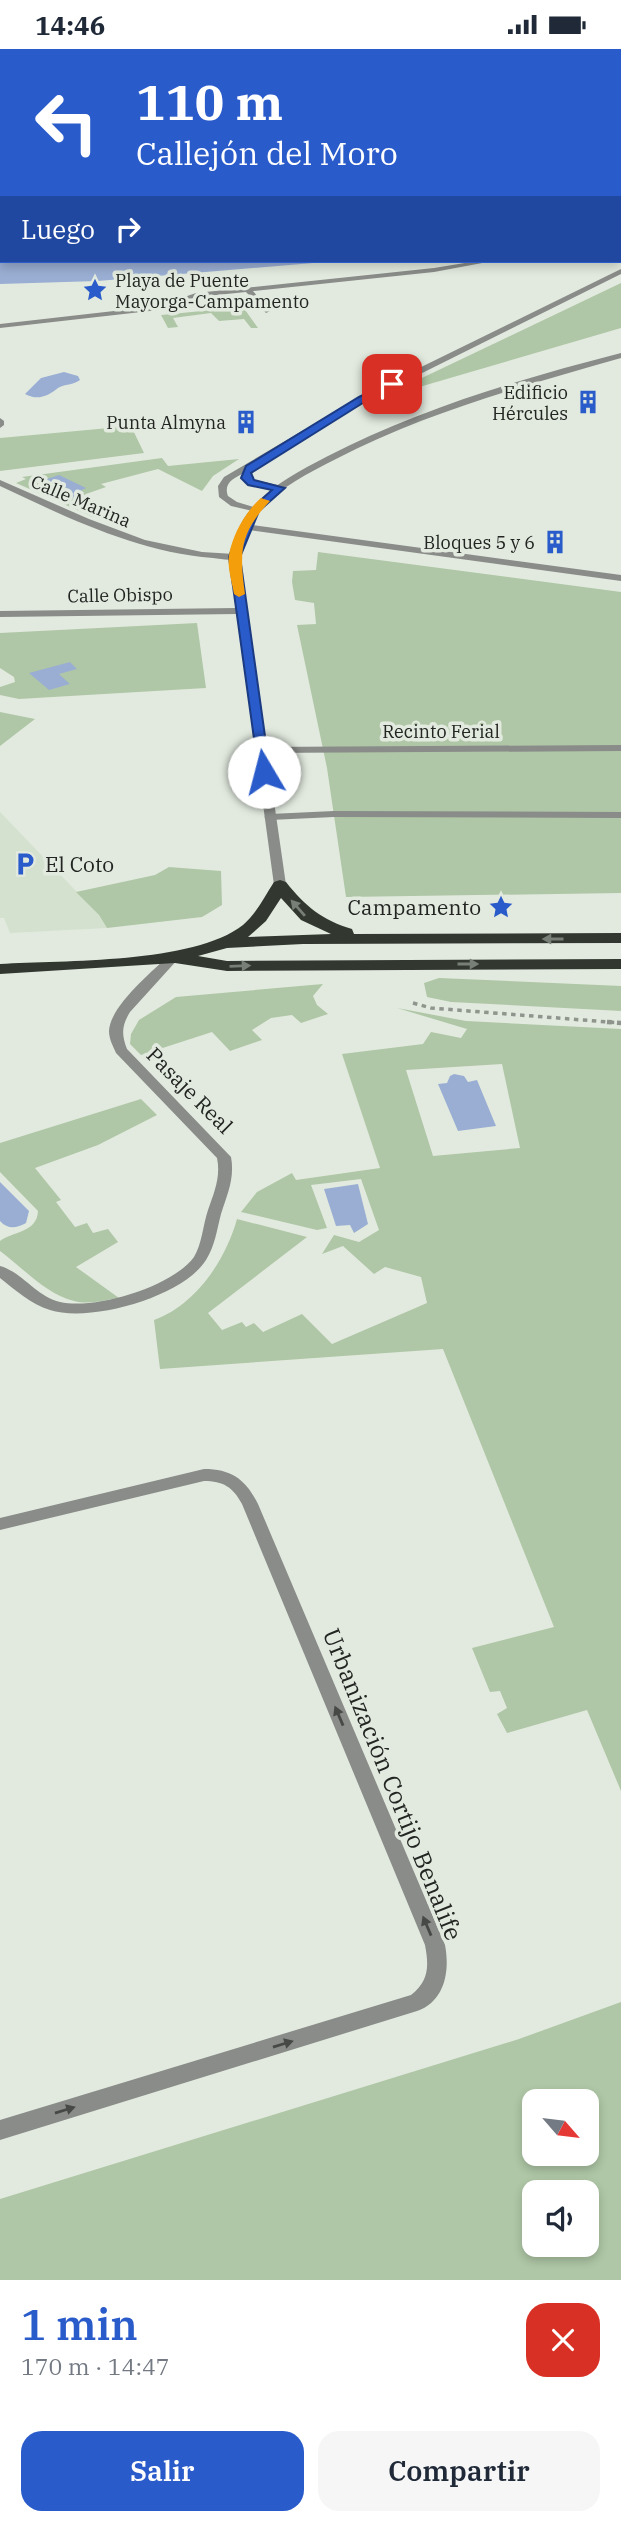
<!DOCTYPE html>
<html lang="es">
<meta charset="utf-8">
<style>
:root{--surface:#fff;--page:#f6f6f7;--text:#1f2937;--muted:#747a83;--accent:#2a5bca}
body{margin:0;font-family:"IBM Plex Serif",serif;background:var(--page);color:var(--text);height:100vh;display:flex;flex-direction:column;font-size:26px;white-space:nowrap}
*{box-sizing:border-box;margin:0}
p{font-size:23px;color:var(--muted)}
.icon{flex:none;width:38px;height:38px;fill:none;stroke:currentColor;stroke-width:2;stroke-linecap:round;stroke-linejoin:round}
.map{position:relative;height:2231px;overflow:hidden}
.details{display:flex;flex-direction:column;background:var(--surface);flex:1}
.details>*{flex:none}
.hud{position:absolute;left:0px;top:0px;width:621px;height:214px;box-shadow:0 4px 10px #0003;background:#2a5bca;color:#fff;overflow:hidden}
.needle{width:46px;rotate:118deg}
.buttons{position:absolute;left:522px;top:2040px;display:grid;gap:14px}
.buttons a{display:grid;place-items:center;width:77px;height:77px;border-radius:14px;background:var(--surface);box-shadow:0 4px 10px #0003;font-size:35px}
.pin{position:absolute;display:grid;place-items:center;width:60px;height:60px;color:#fff;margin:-30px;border-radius:14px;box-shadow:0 4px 10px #0006}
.me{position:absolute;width:77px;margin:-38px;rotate:352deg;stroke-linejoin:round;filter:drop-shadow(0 0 5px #0008)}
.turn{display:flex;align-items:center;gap:24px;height:147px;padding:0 21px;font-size:32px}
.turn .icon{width:91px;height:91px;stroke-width:2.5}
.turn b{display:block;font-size:49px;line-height:60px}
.then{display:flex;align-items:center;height:66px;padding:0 21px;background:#0003;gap:14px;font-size:26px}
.round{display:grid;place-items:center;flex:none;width:74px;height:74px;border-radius:21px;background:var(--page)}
.overview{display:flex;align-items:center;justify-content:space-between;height:119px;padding:0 21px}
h1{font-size:42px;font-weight:600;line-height:52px;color:var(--accent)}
.action{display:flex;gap:14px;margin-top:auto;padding:14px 21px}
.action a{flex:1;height:80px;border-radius:21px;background:var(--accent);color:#fff;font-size:28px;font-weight:600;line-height:80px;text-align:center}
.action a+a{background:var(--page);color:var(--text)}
.status{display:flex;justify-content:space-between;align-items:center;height:49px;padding:0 35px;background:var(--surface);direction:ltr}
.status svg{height:19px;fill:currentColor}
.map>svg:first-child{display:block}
.built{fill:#d4e1cf}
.green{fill:#afc7a6;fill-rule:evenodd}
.water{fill:#9aaed3}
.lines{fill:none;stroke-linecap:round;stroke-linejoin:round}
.path-far1{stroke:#8f958d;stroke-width:3.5;stroke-dasharray:4.5 4.5;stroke-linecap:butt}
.path{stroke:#8f958d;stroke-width:4.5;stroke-dasharray:5 5;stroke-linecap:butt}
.service{fill:#898c88;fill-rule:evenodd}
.pedestrian{fill:#898c88;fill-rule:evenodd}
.minor{fill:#898c88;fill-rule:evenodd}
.tertiary{fill:#898c88;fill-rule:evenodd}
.trunk{fill:#323830;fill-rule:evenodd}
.oneway{fill:#787f76}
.oneway2{fill:#464945}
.route{fill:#2a5bca;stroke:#1b3b83;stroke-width:2}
.slow{fill:#f59e0b}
.labels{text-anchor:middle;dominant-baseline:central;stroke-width:7;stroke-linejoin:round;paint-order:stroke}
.far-poi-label{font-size:18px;fill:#222521;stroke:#e2eadf;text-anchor:end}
.far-street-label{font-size:18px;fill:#222521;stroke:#e2eadf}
.poi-label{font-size:21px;fill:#222521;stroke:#e2eadf;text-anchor:start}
.street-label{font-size:21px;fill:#222521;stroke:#e2eadf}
.near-street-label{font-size:24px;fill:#222521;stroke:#e2eadf}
</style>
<div class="status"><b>14:46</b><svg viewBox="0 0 49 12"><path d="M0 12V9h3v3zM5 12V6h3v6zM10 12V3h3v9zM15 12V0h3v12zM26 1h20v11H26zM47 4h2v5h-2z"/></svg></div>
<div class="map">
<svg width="621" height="2231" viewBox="0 0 621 2231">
<rect width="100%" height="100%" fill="#e2eadf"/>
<!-- built -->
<path class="built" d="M0 763 99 866 107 879 10 884 4 869H0Z"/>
<!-- green -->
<path class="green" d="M621 234V279L409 341 403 338Z
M243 258 258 279H251L244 270 219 272 211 264 173 269 178 278 168 279 161 266Z
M131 377 144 404 0 422V389Z
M162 409 168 417 239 410 213 427 202 442 158 420 101 435 106 438 86 445 93 451 85 454 104 464 93 468 16 434 26 430 22 428Z
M318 503 621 543V844L346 848 327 719 297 576 316 575 314 554 295 551 292 533 293 522 316 521Z
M197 574 206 639 19 650 0 646V638L15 633 14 628 0 619V584Z
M0 663 35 670 0 697Z
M169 818 221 822 222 856 202 868 107 879 99 866 76 843 155 826Z
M439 929 621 937V962L451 953 427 948 424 934Z
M323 935 313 947 317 956 328 965 301 974 292 966 271 969 252 981 262 991 230 1002 212 983 141 1006 130 995 131 985 139 971 176 948Z
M397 959 466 972 621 980V1742L587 1661 507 1684 497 1665 507 1659 500 1642 490 1643 472 1599 554 1578 443 1300 160 1320 154 1271C196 1256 226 1210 237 1170L307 1188 208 1264 222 1281 242 1273 246 1278 254 1274 263 1283 302 1265 332 1295 427 1254 421 1228 385 1218 374 1225 343 1197 322 1205 334 1186 359 1193 379 1181 361 1130 311 1136 327 1179 317 1181 241 1163 257 1143 292 1124 296 1131 380 1119 342 1005 423 995 431 983 461 989 467 980ZM502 1015 520 1099 433 1107 406 1021Z
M141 1050 157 1066 98 1096 35 1119 61 1151 56 1153 75 1178 87 1174 93 1184 108 1180 118 1193 76 1218 119 1249C105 1251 89 1256 74 1252 47 1246 22 1218 0 1202V1192C13 1182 37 1184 38 1162L0 1123V1094Z
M621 1953V2231H0V2150L519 1990ZM534 2053H586V2105H534ZM534 2144H586V2196H534Z"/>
<!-- water -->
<path class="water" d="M0 0H621V168L620 2H2V212H337L98 232 0 235Z
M64 323 78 327 80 331C74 336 64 335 58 339 48 347 38 352 25 345L41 329Z
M59 426 86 439 80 442 84 445 72 449 38 433Z
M70 613 77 620 59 625 70 635 49 641 29 624Z
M454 1025 464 1027 468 1033 477 1031 496 1077 458 1082 438 1035 447 1034 450 1027Z
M0 1133 29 1162 26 1174C17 1179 8 1181 0 1172Z
M358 1135 368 1175 354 1184 350 1176 336 1177 324 1140Z"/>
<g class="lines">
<!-- path-far1 -->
<path class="path-far1" d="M413 954 431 959 621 974"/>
<!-- path -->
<path class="path" d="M607 973 621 974"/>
<!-- service -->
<path class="service" d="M0 369 4 372V376L0 379Z
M621 696V702L260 704 255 701 260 698Z
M334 762 621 763V769L334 768 270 771 264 768 270 765Z"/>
<!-- pedestrian -->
<path class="pedestrian" d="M620 190H621V195H620Z
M477 212H493L434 223 253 242 270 262 266 264 246 243 197 248 159 261 0 279V275L158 257 196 244 434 219Z"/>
<!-- minor -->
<path class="minor" d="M621 220V225L366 352 254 418 251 430 282 437V441L245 434 242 429 244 424C234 429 223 434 228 447L237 453 257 459V463L231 457 219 448 218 437 224 428 360 348Z
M0 431 89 470 145 491 202 503 234 505 239 508C232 513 222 510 213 509 137 503 68 469 0 437Z
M245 475 621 526V532L242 480V476Z
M173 905 179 909 130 963C122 976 121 985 127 1000L231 1108C235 1129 227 1146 221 1165 217 1180 215 1197 206 1211 183 1248 90 1274 50 1261 31 1255 15 1241 0 1229V1217C22 1223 37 1248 60 1253 95 1261 172 1238 194 1208 202 1195 203 1176 208 1161 214 1144 221 1128 217 1109L116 1004C113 997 109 990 109 982 110 957 152 923 169 906Z
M204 1420C232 1420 246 1431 258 1455L445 1896C450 1922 445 1952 417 1962L0 2091V2071L411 1946C429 1932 429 1917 425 1896L242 1455C233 1438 223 1432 204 1432L0 1481V1469Z"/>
<!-- tertiary -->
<path class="tertiary" d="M621 304V309C524 337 426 363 336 410 307 425 278 439 257 464 247 476 243 493 239 508L286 836 284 839 280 840 274 836 237 565 0 568V562L236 559C232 525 225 504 243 472 261 441 296 424 326 408 419 360 520 330 621 304Z"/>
<!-- trunk -->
<path class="trunk" d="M280 831 286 833C305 857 322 871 352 880L354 885 621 884V894L303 895 227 899 198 907 227 912 621 910V920L227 922 175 914 0 925V915C64 911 193 915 243 876 257 864 264 848 274 833ZM281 849 301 871 331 885 248 888 266 872Z"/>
</g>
<!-- one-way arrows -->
<defs><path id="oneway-solid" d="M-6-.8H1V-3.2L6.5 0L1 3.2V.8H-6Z" transform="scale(1.75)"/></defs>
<g class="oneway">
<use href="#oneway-solid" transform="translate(298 859) rotate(-131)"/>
<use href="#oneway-solid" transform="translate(553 890) rotate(180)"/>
<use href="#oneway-solid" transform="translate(468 915)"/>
<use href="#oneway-solid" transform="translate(240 917) rotate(-2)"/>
</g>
<g class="oneway2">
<use href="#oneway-solid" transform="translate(339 1667) rotate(-113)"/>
<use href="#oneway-solid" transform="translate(427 1877) rotate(-113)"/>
<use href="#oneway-solid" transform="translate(283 1995) rotate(-17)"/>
<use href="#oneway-solid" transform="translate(65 2061) rotate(-17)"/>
</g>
<!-- route -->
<path class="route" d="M392 332 395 333V337L366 352 251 424 254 431 285 439 259 462 240 508 270 723 264 727 259 726 229 508C240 475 245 464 272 441L248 436 241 429 246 417 359 348Z"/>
<!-- slow -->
<path class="slow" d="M261 449 270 452C240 484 239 502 245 545L239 548 234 545C232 533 227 518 229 506 233 485 245 463 261 449Z"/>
<!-- icons -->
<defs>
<g id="sight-bare" transform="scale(1.89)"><path d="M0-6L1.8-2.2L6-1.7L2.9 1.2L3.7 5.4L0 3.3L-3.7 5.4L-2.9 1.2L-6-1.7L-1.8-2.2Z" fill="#2a5bca" stroke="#e2eadf" stroke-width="2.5" paint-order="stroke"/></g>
<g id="building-bare" transform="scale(1.89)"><path d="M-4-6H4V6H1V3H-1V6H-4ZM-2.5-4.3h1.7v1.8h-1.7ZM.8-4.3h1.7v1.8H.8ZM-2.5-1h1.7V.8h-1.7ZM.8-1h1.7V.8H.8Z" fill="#2a5bca" stroke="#e2eadf" stroke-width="2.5" paint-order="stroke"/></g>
<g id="parking-bare" transform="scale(1.89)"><path d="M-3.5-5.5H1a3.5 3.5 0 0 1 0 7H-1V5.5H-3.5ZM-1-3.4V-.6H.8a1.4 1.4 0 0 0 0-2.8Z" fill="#2a5bca" stroke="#e2eadf" stroke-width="2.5" paint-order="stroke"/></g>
</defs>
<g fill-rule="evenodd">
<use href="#sight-bare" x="95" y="241"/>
<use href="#building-bare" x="588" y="353"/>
<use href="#building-bare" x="246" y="373"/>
<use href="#building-bare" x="555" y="493"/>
<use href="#parking-bare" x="25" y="815"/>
<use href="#sight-bare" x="501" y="858"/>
</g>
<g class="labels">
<!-- far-poi labels -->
<g class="far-poi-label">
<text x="115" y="231" text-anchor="start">Playa de Puente<tspan x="115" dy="21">Mayorga-Campamento</tspan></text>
<text x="568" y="343">Edificio<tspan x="568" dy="21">Hércules</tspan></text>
<text x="226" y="373">Punta Almyna</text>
<text x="535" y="493">Bloques 5 y 6</text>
</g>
<!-- far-street labels -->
<g class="far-street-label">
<text transform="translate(81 452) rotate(23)">Calle Marina</text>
<text transform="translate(120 546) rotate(-1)">Calle Obispo</text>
<text x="441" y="682">Recinto Ferial</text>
</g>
<!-- poi labels -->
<g class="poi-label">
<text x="45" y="815">El Coto</text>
<text x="481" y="858" text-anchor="end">Campamento</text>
</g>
<!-- street labels -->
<g class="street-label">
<text transform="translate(190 1041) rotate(45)">Pasaje Real</text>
</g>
<!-- near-street labels -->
<g class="near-street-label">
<text transform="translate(393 1735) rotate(68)">Urbanización Cortijo Benalife</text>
</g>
</g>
</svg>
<div class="buttons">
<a><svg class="needle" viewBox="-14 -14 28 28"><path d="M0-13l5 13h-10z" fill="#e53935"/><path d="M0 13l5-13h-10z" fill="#747a83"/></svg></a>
<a><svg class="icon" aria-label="sound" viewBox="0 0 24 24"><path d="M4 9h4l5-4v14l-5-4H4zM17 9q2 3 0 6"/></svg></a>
</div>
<div class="pin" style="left:392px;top:335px;background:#d93025"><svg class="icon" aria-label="arrive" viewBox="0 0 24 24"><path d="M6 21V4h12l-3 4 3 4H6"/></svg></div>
<svg class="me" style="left:264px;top:723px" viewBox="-20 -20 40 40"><circle r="19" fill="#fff"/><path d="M0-13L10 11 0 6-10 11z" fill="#2a5bca"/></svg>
<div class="hud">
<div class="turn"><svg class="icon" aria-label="left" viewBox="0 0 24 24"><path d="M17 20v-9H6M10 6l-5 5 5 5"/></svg><div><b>110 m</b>Callejón del Moro</div></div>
<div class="then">Luego<svg class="icon" aria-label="right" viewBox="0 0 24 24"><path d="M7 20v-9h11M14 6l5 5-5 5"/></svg></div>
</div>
</div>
<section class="details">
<div class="overview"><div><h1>1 min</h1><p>170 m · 14:47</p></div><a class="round" style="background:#d93025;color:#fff"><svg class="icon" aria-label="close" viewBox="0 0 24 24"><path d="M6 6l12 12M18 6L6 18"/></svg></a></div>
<div class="action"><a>Salir</a><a>Compartir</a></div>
</section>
